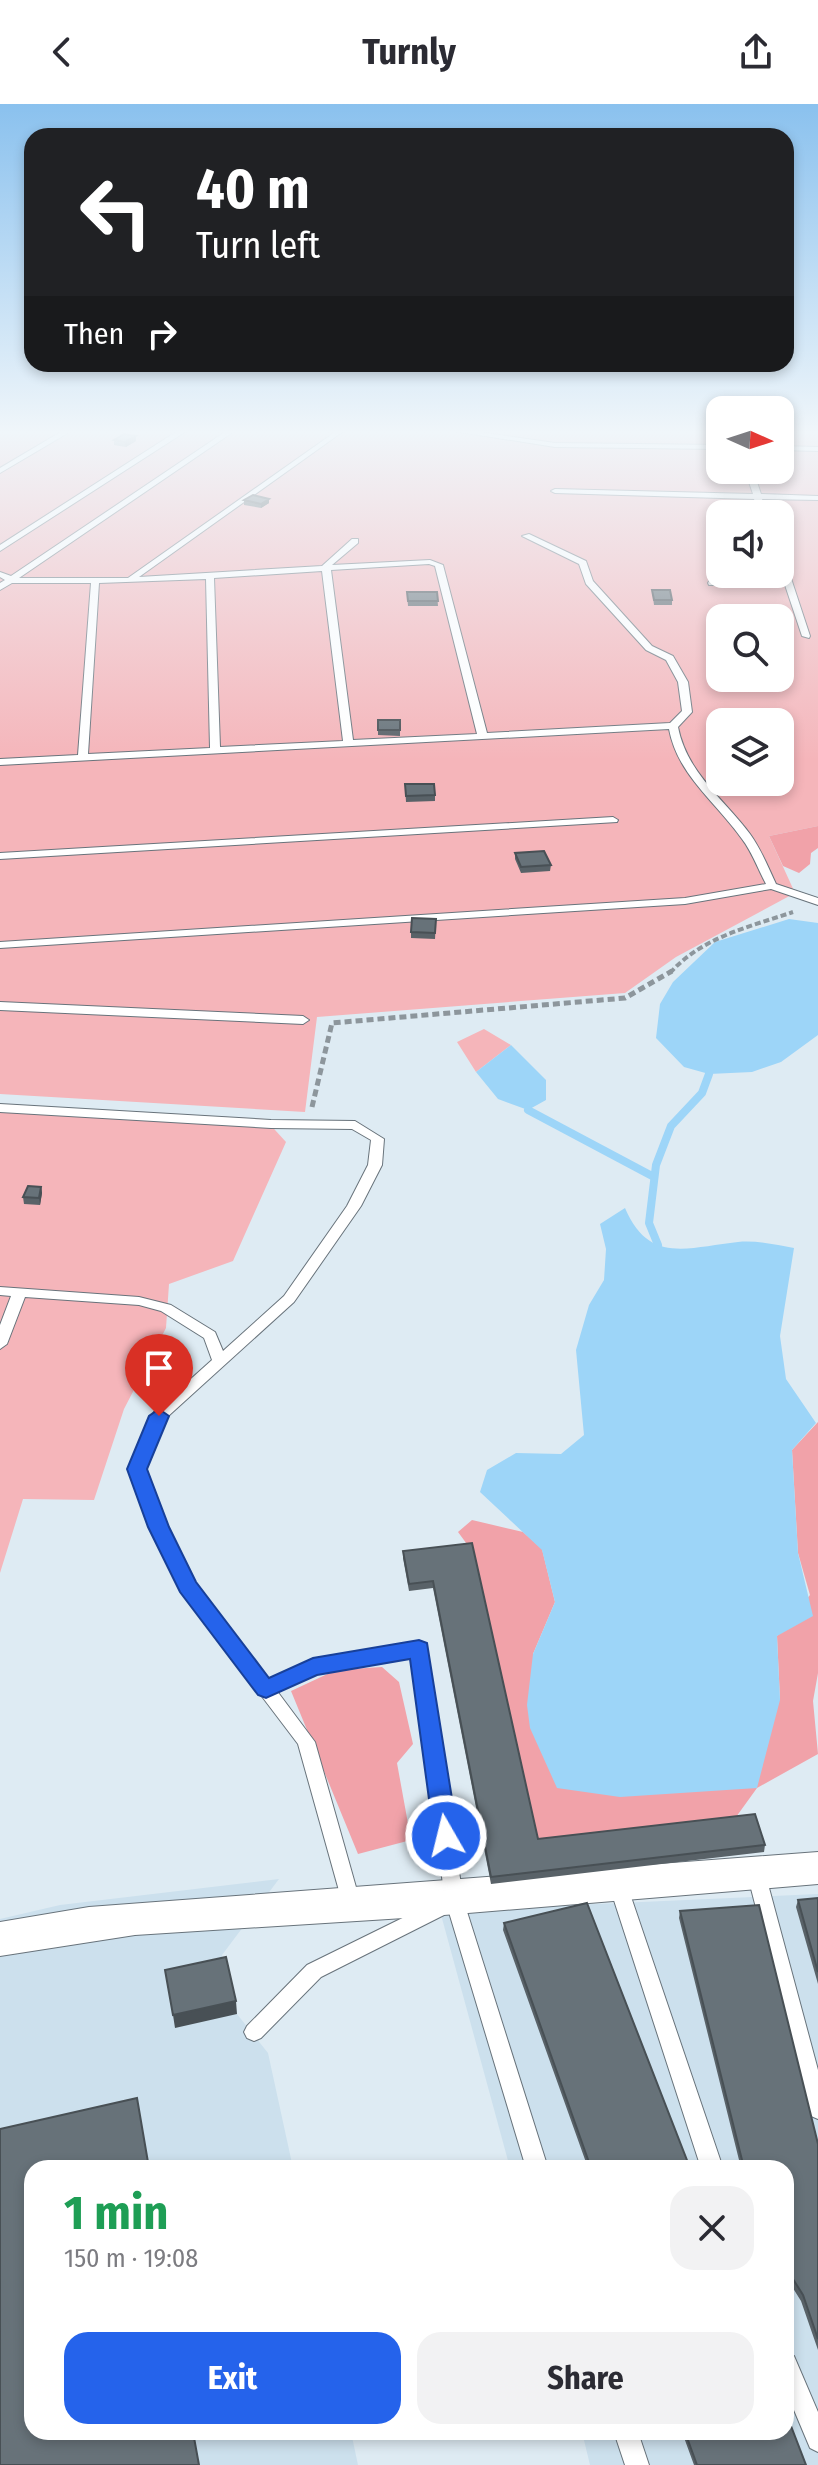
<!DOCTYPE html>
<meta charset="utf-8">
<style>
:root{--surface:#fff;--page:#f2f2f3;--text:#2b2b33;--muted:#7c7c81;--accent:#2563eb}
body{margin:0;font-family:"Fira Sans Condensed",sans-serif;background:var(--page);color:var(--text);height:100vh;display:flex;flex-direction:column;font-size:30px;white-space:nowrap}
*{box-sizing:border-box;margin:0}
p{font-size:26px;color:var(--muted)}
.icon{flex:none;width:44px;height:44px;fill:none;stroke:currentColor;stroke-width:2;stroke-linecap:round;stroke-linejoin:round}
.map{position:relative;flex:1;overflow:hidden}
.sheet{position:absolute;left:24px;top:2056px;width:770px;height:280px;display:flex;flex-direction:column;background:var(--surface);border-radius:24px;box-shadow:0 4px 12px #0003}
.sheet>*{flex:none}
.hud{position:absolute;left:24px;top:24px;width:770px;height:244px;border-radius:24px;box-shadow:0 4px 12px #0003;background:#202124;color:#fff;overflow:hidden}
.needle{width:52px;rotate:93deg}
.fabs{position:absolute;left:706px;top:292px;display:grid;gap:16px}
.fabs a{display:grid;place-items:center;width:88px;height:88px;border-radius:16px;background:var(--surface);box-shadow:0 4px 12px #0003;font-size:40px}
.pin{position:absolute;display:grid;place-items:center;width:68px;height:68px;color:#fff;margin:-82px -34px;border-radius:50% 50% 50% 0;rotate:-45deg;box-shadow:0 0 8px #0007}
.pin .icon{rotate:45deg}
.me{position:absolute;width:88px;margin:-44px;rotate:352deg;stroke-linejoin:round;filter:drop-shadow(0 0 6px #0008)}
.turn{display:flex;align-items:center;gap:28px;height:168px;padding:0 40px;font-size:36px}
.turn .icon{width:104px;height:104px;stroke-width:2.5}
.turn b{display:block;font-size:56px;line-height:68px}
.then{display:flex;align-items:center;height:76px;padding:0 40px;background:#0003;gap:16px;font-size:30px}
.round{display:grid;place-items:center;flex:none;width:84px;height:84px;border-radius:24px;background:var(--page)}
.summary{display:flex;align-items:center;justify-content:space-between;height:136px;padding:0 40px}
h1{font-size:48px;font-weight:700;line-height:60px;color:#1e9e55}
.action{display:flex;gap:16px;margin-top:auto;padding:16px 40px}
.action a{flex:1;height:92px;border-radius:24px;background:var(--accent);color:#fff;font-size:32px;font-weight:700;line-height:92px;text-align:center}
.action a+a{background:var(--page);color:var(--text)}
header{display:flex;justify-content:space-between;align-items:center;height:104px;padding:0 40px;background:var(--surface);font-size:36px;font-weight:700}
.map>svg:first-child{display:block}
.built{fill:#cce0ed}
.green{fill:#f5b5ba;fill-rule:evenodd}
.forest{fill:#f1a2a9}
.water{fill:#9dd5f8}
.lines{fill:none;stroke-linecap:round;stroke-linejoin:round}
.stream{stroke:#9dd5f8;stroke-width:8}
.lane-casing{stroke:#68737b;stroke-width:2}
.street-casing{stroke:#68737b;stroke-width:2}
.path-far1{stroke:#8d969c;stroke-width:4;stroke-dasharray:6 3;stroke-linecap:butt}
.path{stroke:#8d969c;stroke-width:5;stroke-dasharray:7 4;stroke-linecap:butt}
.lane{fill:#fff;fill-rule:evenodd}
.street{fill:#fff;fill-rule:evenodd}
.wall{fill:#596268}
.shaded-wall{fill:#485055}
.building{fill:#677279;stroke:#485055;stroke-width:2}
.route{fill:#2563eb;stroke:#184099;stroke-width:2}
</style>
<header><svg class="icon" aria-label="back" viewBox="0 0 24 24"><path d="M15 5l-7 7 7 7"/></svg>Turnly<svg class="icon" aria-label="share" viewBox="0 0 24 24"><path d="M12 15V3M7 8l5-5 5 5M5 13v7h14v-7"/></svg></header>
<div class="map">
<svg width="818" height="2361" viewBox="0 0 818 2361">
<rect width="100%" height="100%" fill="#deebf3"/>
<!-- built -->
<path class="built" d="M279 1775 222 1851 237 1910 268 1949 293 2064H32V2328H351L358 2361H0V1815L60 1801Z
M818 1790V2361H590L582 2328H786V2064H510L440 1807Z"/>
<!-- green -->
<path class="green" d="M0 326H720V366H780V326H818V722L769 732 795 789 676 853 625 889 317 913 305 1008 0 990ZM720 410H780V470H720ZM720 514H780V574H720ZM720 618H780V678H720Z
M484 925 511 941 476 968 457 938Z
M0 1000 265 1015 286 1038 233 1157 169 1180 166 1224 124 1305 94 1396 23 1395 0 1469Z"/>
<!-- forest -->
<path class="forest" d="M818 722V744L811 749 810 760 799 769 783 762 769 732Z
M818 1318V1569L813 1597 818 1650 757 1684 731 1720 538 1742 472 1447 458 1428 472 1416 523 1428 542 1445 555 1498 533 1550 780 1596 777 1532 810 1491 798 1449 792 1346Z
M382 1563 399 1578 413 1640 397 1659 411 1736 358 1750 291 1587 336 1566Z"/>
<!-- water -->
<path class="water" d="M789 815 818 819V931L781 958 752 968 709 970 684 963 656 934 660 900 673 878 715 838Z
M511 941 546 976V996L528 1006 498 995 476 968Z
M625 1104C649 1161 689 1143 738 1138 756 1136 776 1141 794 1144L780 1232 786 1275 816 1319 792 1346 798 1449 813 1512 777 1532 780 1596 757 1684 620 1693 557 1684 530 1624 527 1601 533 1550 555 1498 542 1446 480 1388 487 1366 516 1349 561 1350 584 1331 576 1246 589 1201 604 1176 606 1145 600 1120Z"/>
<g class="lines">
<!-- stream -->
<path class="stream" d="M528 1006 654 1073
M658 1141 649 1119 656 1061 671 1022 702 989 709 970"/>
<!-- lane casing -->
<g class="lane-casing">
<path id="lane" d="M64 326H73L0 369V364Z
M179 326H188L0 447V441Z
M228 326H236L19 474H128L338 326H345L139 473 322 462 352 435H358V439L332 461 430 456 443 461 487 629 670 619 682 607 678 578 666 556 646 546 586 480 579 460 522 432 529 430 586 457 593 477 652 542 673 552 688 578 692 608 678 623C687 669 723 694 750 730 761 745 768 763 776 780L818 794V801L771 785 685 800 0 844V838L685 794 766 780C758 765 752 748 742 735 716 698 678 672 669 625L0 661V655L78 651 91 479H12L0 486V479L5 476 0 473V468L11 472ZM429 460 435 462 477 630 353 636 331 466ZM322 467 343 637 220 643 214 474ZM206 475 210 644 88 650 99 479Z
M447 326H465L555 339 720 341V345L555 343Z
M780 342 818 343V347L780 346Z
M745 366H753L761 390 818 392V396L762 395 767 410H759L754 395 555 389 551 387 555 385 753 390Z
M780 451 784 453 810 532 809 534 802 532 780 466Z
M717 464H720L722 470 715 481H709L708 479Z
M613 713 618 716 617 718 0 755V749Z
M0 898 303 912 309 916 303 920 0 906Z
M0 1000 271 1016 355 1017 384 1035 382 1061 361 1102 294 1198 165 1315 145 1365 166 1423 195 1480 269 1576 313 1556 419 1539 425 1540 427 1545 463 1795 548 2064H526L445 1795 412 1553 316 1569 277 1587 315 1638 361 1801 359 1807 352 1809 345 1807 343 1801 298 1640 182 1487 150 1423 129 1365 154 1308 212 1256 204 1234 161 1207 139 1201 25 1193 7 1240 0 1245V1221L11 1192 0 1191V1183L139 1193 171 1201 215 1228 223 1247 284 1192 347 1102 368 1061 371 1036 352 1025 271 1024 0 1008Z
M756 1761 763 1763 765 1769 818 1966V2015L811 2012 808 2005 747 1769 749 1763Z
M618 1773 625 1775 627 1781 723 2064H701L609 1781 611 1775Z
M437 1797 444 1799 447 1805 444 1811 321 1873 261 1934 254 1937 247 1934 244 1928 247 1922 307 1861Z
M786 2249 794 2252 818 2308V2348L810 2344 786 2287Z
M614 2328H638L649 2361H625Z"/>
</g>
<!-- street casing -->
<g class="street-casing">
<path id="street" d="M818 1748V1780L420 1813 135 1831 0 1852V1818L89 1803Z"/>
</g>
<!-- path-far1 -->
<path class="path-far1" d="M670 869C702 833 749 823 793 808"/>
<!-- path -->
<path class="path" d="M312 1003 332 919 625 894 672 867"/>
<!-- lane -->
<use href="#lane" class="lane"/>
<!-- street -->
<use href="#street" class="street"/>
</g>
<!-- wall -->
<path class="wall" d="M136 332V337L126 343 114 341V336Z
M269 395V399L261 404 244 401V396Z
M652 486 672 496V501H654Z
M407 488H437L438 502H408Z
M716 549H720V561L715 555Z
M378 616H400V632L378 631Z
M405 680 435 691V697L406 698Z
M515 749 551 761 550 767 521 769 515 755Z
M436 815 435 835 411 834V828Z
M41 1083 42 1089 40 1101 24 1100 23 1093Z
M472 1439 538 1735 765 1741 764 1748 491 1780 433 1484 409 1487 403 1454V1447Z
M818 1794V1880L796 1803 798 1796Z
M680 1807 818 2040V2246L801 2197 786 2173V2064H741L679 1814Z
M504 1819 690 2064H588L503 1826Z
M682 2328H786L806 2361H694Z"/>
<!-- shaded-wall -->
<path class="shaded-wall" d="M136 332V337L126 343 125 338Z
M269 395V399L261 404V400Z
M41 1083 42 1089 40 1101 39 1094Z
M236 1897 237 1910 175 1924 173 1911Z"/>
<!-- building -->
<path class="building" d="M124 330 136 332 125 338 114 336Z
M253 391 269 395 261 400 244 396Z
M652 486H670L672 496H654Z
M407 488H437L438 497H408Z
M378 616H400V626H378Z
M405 680H434L435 691 406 692Z
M544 747 551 761 521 763 515 749Z
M412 814 436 815 435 829 411 828Z
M28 1082 41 1083 39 1094 23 1093Z
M472 1439 538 1735 755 1710 765 1741 491 1773 433 1477 409 1480 403 1447Z
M818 1794V1868L798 1796Z
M587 1799 690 2064H591L504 1819Z
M759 1801 818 2040V2235L803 2191 786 2164V2064H744L680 1807Z
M226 1853 236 1897 173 1911 165 1866Z
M137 1994 149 2064H32V2328H193L199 2361H0V2025Z
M786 2309 806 2361H697L685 2328H786Z"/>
<!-- sky -->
<linearGradient id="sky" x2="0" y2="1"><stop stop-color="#8ac1ee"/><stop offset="0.5" stop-color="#f0f6fa"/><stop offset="1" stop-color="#f0f6fa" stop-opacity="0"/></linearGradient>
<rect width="818" height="656" fill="url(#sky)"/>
<!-- route -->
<path class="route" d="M159 1305 169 1312 147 1365 169 1423 196 1478 269 1574 313 1554 419 1536 427 1539 458 1732 454 1739 446 1742 437 1739 434 1732 410 1555 317 1571 266 1594 258 1591 180 1488 148 1423 127 1365 149 1312Z"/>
</svg>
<div class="fabs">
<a><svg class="needle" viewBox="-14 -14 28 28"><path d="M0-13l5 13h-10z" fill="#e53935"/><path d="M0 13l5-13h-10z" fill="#7c7c81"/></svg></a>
<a><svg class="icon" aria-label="sound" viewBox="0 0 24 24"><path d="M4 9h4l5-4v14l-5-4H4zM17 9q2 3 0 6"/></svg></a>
<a><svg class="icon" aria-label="search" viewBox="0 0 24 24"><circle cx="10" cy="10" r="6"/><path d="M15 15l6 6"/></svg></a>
<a><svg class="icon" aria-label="layers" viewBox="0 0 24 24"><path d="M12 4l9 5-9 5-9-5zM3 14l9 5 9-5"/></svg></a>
</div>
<div class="pin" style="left:159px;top:1312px;background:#d93025"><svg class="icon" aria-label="arrive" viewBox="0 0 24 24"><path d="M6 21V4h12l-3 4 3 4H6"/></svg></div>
<svg class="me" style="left:446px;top:1732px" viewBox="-20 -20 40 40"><circle r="17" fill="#2563eb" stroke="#fff" stroke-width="3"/><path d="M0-11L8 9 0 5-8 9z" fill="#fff"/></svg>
<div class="hud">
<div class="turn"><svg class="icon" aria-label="left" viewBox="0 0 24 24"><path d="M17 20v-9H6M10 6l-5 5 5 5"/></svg><div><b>40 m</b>Turn left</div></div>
<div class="then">Then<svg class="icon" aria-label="right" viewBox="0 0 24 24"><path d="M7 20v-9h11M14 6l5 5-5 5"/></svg></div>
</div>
<section class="sheet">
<div class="summary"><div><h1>1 min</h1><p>150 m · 19:08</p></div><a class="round"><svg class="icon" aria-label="close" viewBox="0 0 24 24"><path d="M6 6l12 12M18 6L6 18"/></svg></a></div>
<div class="action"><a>Exit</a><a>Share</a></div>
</section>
</div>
